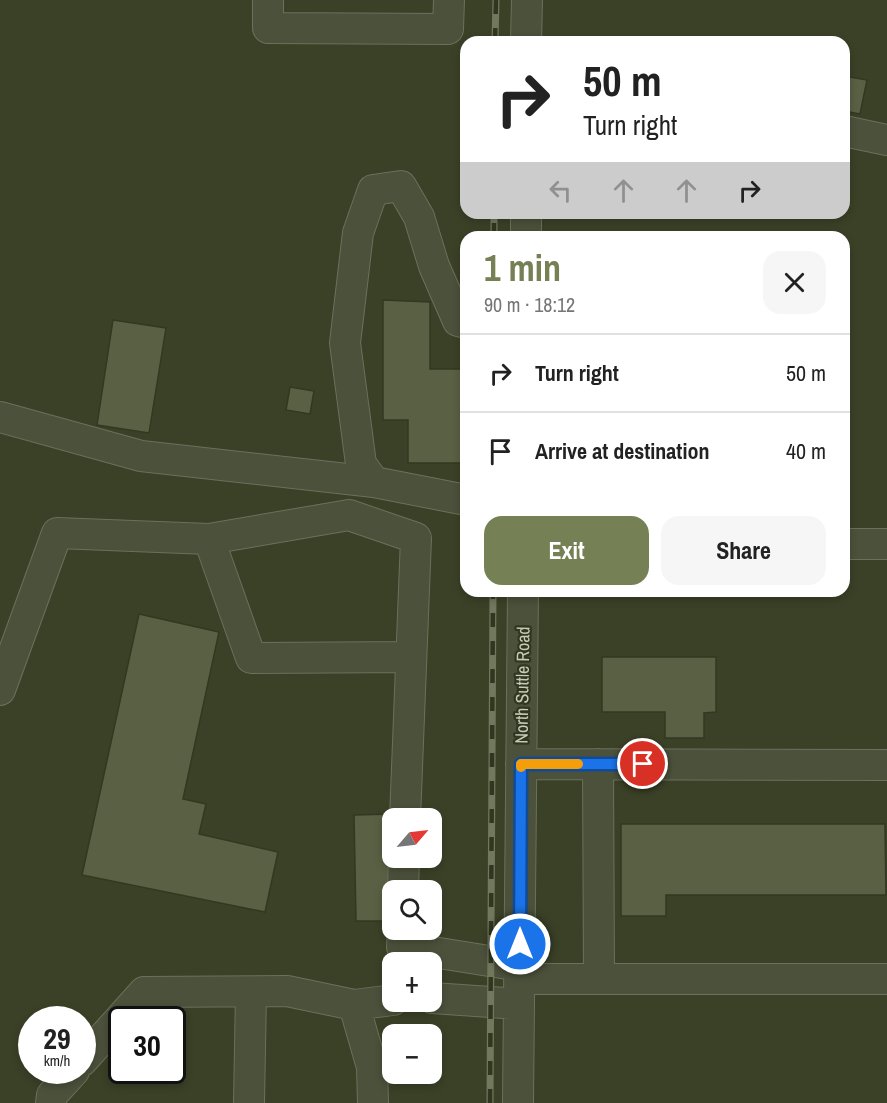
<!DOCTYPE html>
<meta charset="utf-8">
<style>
:root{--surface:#fff;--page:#f6f6f6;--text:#222;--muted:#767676;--line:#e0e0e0;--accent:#758155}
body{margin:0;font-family:"Archivo Narrow",sans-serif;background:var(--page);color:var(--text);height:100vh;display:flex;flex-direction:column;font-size:22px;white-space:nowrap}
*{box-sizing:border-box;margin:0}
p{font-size:20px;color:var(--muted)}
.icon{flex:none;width:33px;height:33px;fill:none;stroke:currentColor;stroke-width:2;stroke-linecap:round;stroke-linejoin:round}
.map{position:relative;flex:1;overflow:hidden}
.panel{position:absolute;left:460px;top:231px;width:390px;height:366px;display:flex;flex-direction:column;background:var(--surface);border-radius:18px;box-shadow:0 3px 9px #0003}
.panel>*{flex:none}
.guide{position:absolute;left:460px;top:36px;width:390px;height:183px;border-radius:18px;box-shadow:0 3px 9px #0003;background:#fff;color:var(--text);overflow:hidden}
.needle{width:39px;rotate:62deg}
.tools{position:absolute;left:382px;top:808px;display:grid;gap:12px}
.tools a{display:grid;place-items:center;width:60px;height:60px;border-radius:12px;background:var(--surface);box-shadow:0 3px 9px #0003;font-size:30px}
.speed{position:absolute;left:18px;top:1006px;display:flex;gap:12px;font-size:30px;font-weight:700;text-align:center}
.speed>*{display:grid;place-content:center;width:78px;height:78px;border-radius:50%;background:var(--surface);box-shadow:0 3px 9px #0003;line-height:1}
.speed small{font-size:15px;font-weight:400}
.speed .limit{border:3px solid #111;border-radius:9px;background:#fff;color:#111}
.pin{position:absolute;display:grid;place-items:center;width:51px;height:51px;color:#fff;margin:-26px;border:3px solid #fff;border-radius:50%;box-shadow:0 2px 6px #0007}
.me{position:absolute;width:66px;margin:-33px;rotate:0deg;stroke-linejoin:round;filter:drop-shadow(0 0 4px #0008)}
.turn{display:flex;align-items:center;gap:21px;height:126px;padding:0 24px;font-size:27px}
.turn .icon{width:78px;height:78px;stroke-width:2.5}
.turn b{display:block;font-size:42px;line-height:51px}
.lanes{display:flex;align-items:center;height:57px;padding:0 24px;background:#0003;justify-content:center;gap:30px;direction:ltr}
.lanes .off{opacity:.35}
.round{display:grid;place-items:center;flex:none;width:63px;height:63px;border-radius:18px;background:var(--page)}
.overview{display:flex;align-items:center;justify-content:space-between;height:102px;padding:0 24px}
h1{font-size:36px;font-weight:800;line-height:45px;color:var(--accent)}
.button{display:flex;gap:12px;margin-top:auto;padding:12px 24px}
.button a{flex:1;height:69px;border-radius:18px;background:var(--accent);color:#fff;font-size:24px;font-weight:800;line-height:69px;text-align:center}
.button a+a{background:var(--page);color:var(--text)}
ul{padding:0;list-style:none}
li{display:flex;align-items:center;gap:18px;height:78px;padding:0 24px;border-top:2px solid var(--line)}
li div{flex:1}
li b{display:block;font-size:22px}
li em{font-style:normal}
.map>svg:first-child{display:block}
.building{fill:#596043;stroke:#323822;stroke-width:1.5}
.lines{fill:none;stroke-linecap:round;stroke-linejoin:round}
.minor-casing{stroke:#6b715c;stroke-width:32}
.minor{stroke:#4b513b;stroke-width:30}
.rail-casing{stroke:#71785d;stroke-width:7}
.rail{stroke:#313620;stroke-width:4.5;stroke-dasharray:14;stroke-linecap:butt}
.route-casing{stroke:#114b97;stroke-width:15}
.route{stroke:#1a73e8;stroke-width:10}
.slow{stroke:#f59e0b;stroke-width:10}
.labels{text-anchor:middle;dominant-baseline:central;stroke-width:4.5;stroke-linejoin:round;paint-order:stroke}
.street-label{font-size:18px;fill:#c6cbb8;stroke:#313620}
</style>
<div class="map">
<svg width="887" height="1103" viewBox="0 0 887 1103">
<rect width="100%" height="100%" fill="#3b4127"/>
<!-- building -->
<path class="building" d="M844 76 867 80 860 114 844 111Z
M383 300 430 302V369H466V463H408V420H383Z
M113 320 166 328 149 433 97 425Z
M290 387 314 391 310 414 286 410Z
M139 614 219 632 183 799 206 804 199 834 278 852 265 912 82 875Z
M602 657H716V712L704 713V738H665V712H602Z
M393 814V921H356L354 815Z
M621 824H885L886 895H666V916H621Z"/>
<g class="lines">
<!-- minor casing -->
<g class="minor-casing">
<path id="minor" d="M268 0V28L448 29 449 0
M526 42 527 0
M844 131 887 140
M526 237V213
M466 323 458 321 434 266 419 217 401 186 373 190 358 233 345 343 361 464 374 482 466 500
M0 417 141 456 374 482
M844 544H887
M0 690 57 533 209 539
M521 764 887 765
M598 764 599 979
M405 819 416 538 349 515 209 539 251 658 410 657
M403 891 404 858
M403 930 402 947 520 966
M519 979H887
M432 998 519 1004
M354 1005 393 1000
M82 1061 144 992 287 991 354 1005 372 1067 373 1103
M51 1103 52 1095 74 1071
M249 1103 251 992
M518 1103 523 591"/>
</g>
<!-- minor -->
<use href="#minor" class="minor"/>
<!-- rail casing -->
<g class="rail-casing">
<path id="rail" d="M495 42 496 0
M494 237V213
M490 1103 493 591"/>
</g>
<!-- rail -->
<use href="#rail" class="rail"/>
</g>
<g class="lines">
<!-- route casing -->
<g class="route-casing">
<path id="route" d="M520 944 521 764H643"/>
</g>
<!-- route -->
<use href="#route" class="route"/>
<!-- slow -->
<path class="slow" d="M521 767V764H578"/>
</g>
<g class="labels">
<!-- street labels -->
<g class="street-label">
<text transform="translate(522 685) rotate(-89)">North Suttle Road</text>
</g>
</g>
</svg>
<div class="tools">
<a><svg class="needle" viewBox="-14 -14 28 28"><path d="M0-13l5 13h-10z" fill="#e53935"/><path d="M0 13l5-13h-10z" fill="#767676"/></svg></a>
<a><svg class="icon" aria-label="search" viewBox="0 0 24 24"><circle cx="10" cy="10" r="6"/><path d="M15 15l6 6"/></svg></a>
<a>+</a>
<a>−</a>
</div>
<div class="speed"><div>29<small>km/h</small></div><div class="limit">30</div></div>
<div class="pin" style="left:643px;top:764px;background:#d93025"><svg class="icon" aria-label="arrive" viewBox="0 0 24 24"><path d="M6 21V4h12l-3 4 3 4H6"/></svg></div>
<svg class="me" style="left:520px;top:944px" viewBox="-20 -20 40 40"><circle r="17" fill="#1a73e8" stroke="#fff" stroke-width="3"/><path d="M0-11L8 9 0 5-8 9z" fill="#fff"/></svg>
<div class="guide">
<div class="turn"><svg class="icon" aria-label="right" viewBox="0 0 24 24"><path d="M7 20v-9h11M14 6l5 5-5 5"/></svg><div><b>50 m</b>Turn right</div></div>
<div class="lanes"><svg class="icon off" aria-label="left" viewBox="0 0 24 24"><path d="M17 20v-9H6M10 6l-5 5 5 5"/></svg><svg class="icon off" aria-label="ahead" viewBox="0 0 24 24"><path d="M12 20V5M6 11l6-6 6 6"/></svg><svg class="icon off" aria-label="ahead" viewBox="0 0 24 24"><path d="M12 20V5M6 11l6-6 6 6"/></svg><svg class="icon" aria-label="right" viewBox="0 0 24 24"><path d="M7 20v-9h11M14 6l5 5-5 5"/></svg></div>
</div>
<section class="panel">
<div class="overview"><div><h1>1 min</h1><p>90 m · 18:12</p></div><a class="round"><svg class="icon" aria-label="close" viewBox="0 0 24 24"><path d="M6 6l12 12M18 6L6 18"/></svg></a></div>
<ul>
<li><svg class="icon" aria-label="right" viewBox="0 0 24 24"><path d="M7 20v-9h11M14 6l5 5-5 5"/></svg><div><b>Turn right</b></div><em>50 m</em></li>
<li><svg class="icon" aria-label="arrive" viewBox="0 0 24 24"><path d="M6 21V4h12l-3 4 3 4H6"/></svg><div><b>Arrive at destination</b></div><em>40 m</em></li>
</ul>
<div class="button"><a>Exit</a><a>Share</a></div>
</section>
</div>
